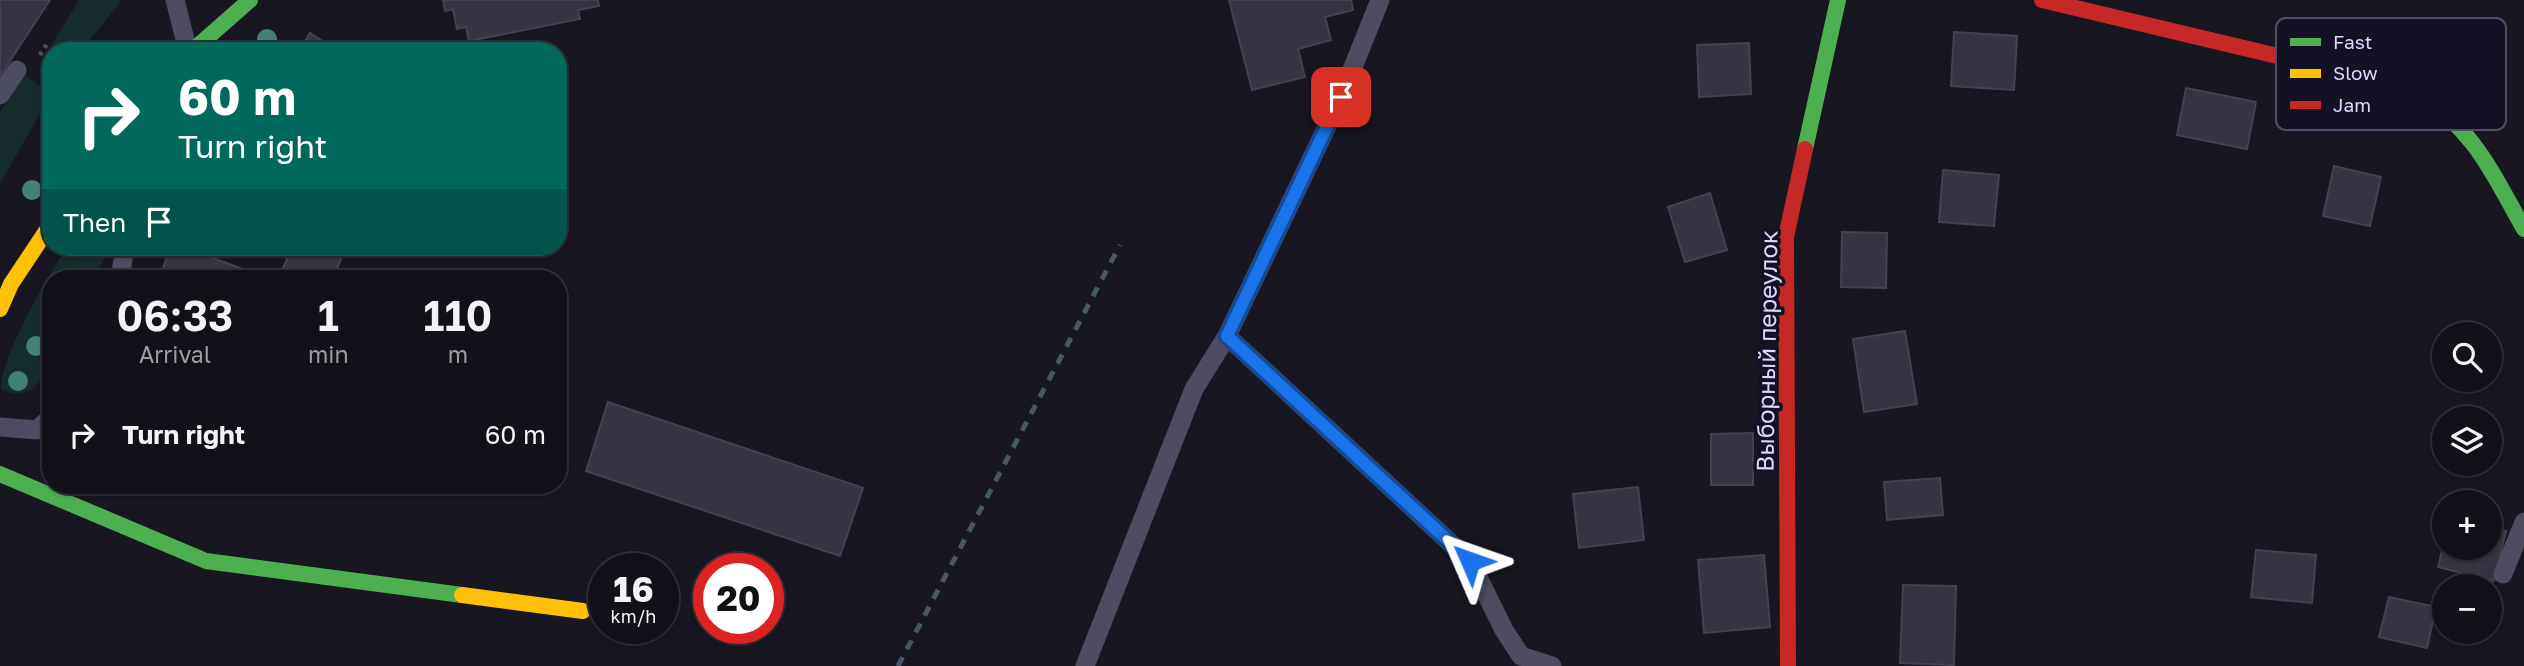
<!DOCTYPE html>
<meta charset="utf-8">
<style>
:root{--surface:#121018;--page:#1b1921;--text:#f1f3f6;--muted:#9c9da2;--line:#313037}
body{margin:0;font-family:"Golos Text",sans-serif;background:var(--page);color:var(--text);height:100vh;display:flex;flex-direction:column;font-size:26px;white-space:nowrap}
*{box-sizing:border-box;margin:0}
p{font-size:23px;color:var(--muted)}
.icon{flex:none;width:38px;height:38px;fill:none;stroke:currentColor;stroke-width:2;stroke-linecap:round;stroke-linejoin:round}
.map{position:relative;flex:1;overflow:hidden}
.panel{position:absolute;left:42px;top:270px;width:525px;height:224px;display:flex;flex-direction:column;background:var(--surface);border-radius:28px;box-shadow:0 2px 5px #0004,0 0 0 2px var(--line)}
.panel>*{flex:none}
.top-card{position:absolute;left:42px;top:42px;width:525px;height:214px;border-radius:28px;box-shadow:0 2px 5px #0004,0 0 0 2px var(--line);background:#00695c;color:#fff;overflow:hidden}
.fabs{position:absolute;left:2432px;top:322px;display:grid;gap:14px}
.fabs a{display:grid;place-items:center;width:70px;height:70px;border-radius:50%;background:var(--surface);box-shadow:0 2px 5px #0004,0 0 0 2px var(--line);font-size:35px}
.speed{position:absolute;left:588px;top:553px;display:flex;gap:14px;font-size:35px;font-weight:700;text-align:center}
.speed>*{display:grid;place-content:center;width:91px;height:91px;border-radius:50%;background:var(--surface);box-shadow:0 2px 5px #0004,0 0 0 2px var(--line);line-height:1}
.speed small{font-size:18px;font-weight:400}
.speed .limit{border:10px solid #d22;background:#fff;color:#111}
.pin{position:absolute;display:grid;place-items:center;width:60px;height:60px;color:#fff;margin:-30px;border-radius:14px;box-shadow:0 4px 10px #0006}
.me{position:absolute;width:77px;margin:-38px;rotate:313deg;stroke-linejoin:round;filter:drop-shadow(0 0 5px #0008)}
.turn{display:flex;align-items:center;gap:24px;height:147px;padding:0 21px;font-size:32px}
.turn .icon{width:91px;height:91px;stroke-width:2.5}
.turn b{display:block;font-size:49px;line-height:60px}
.then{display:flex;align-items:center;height:66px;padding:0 21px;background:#0003;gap:14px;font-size:26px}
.eta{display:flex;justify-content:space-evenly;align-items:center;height:119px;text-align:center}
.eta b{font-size:42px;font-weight:600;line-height:49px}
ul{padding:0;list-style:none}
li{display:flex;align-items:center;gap:21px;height:91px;padding:0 21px}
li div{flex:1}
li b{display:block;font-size:26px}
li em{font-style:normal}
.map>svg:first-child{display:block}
.green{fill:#152b2c}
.building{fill:#363342;stroke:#454153;stroke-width:2}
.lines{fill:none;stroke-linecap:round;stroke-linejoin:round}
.path{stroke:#48525f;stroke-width:4.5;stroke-dasharray:3.5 5;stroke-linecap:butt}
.lane{stroke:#4d4c60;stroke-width:19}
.fast{stroke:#4caf50;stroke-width:16}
.slow{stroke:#ffc107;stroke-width:16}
.jam{stroke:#c62828;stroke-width:16}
.rail{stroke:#465867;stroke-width:5;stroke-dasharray:10 9;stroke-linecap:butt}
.tree{fill:#458077}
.route-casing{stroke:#114b97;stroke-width:18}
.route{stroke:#1a73e8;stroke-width:12}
.labels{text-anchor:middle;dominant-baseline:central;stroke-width:7;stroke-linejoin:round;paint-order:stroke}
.street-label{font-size:24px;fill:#ddd8fc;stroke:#151125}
.key{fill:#151125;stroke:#514d66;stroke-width:2}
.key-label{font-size:19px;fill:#ddd8fc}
</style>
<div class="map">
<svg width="2524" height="666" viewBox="0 0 2524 666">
<rect width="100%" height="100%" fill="#181620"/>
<!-- green -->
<path class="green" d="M79 0H122L81 51H51V69L40 63Z
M24 74 51 94 0 184V112Z
M67 247H110L94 278H51C51 298 55 345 50 362 43 384 25 402 1 389 0 359 48 274 67 247Z"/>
<!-- building -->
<path class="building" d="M0 0H50L0 76Z
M443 0H598L599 6 578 10 580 19 469 41 466 27 457 29 453 9 445 11Z
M1229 0H1351L1353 10 1325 17 1331 40 1298 49 1305 77 1252 90Z
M1954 32 2017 36 2014 90 1951 86Z
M310 33 339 51H299Z
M1749 43 1751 94 1699 97 1697 45Z
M2186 88 2256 102 2247 149 2177 135Z
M2334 166 2381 177 2370 226 2323 216Z
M1943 170 1999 175 1994 226 1939 222Z
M1710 193 1727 250 1685 262 1668 207Z
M1842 232 1887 233 1886 288 1841 287Z
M171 247H184L253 273 252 278H159Z
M292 247H346L333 278H279Z
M1905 331 1917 404 1864 412 1853 339Z
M608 402 863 488 840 556 586 471Z
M1753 433V485H1711V434Z
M1940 478 1943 515 1887 520 1884 482Z
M1638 487 1644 540 1579 548 1573 494Z
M2490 527 2506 531 2494 581 2438 567 2445 538V548H2490Z
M2256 550 2316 555 2312 603 2251 597Z
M1764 555 1770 627 1704 633 1698 560Z
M1903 585 1956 586 1954 665 1900 663Z
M2389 597 2436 607 2427 648 2379 637Z"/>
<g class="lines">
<!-- path -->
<path class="path" d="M40 55 47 44"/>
<!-- lane -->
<path class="lane" d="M175 0 188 51
M0 95 17 70
M120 278 125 247
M1227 336 1470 561 1504 630 1521 656 1552 666
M0 427 37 430 51 417
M2503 574 2524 522
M1085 666 1194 389 1227 336 1341 97 1380 0"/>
<!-- fast -->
<path class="fast" d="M192 51 250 0
M2416 92C2476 132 2490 169 2524 229
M1805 149 1838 0
M0 474 206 561 462 595"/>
<!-- slow -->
<path class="slow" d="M0 309 11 284 51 224
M462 595 583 611"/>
<!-- jam -->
<path class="jam" d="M2042 0 2408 87 2416 92
M1788 666 1786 237 1805 149"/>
<!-- rail -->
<path class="rail" d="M898 666 1120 245"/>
</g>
<!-- trees -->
<g class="tree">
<circle cx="267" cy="39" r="10"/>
<circle cx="32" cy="190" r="10"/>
<circle cx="36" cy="346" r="10"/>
<circle cx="18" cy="381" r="10"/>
</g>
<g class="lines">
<!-- route casing -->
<g class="route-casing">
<path id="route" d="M1341 97 1227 336 1470 561"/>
</g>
<!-- route -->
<use href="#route" class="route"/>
</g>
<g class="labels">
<!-- street labels -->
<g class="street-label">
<text transform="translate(1766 351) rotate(-89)">Выборный переулок</text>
</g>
</g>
<!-- legend -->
<rect x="2276" y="18" width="230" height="112" rx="10" class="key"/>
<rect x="2290" y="38" width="31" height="8" fill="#4caf50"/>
<rect x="2290" y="69" width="31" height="9" fill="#ffc107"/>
<rect x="2290" y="101" width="31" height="8" fill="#c62828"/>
<g class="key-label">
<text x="2333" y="49">Fast</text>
<text x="2333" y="80">Slow</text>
<text x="2333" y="112">Jam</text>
</g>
</svg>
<div class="fabs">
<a><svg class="icon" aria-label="search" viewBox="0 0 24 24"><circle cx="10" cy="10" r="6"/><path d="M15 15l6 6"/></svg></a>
<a><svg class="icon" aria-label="layers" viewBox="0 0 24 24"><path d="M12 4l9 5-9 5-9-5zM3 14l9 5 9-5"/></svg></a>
<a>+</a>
<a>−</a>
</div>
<div class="speed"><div>16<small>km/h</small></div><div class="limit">20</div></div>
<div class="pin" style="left:1341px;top:97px;background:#d93025"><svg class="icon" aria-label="arrive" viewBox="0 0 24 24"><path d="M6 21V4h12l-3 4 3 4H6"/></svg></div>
<svg class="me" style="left:1470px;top:561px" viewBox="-20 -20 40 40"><path d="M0-17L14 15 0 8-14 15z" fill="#1a73e8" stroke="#fff" stroke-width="4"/></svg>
<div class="top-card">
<div class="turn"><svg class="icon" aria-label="right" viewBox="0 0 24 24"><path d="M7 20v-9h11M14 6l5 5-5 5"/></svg><div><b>60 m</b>Turn right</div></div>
<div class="then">Then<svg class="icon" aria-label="arrive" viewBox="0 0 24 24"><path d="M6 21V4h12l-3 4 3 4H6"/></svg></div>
</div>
<section class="panel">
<div class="eta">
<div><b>06:33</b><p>Arrival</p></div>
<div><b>1</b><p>min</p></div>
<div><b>110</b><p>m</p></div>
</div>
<ul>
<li><svg class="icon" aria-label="right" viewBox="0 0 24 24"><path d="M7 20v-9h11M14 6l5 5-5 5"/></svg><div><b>Turn right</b></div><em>60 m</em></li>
</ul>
</section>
</div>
